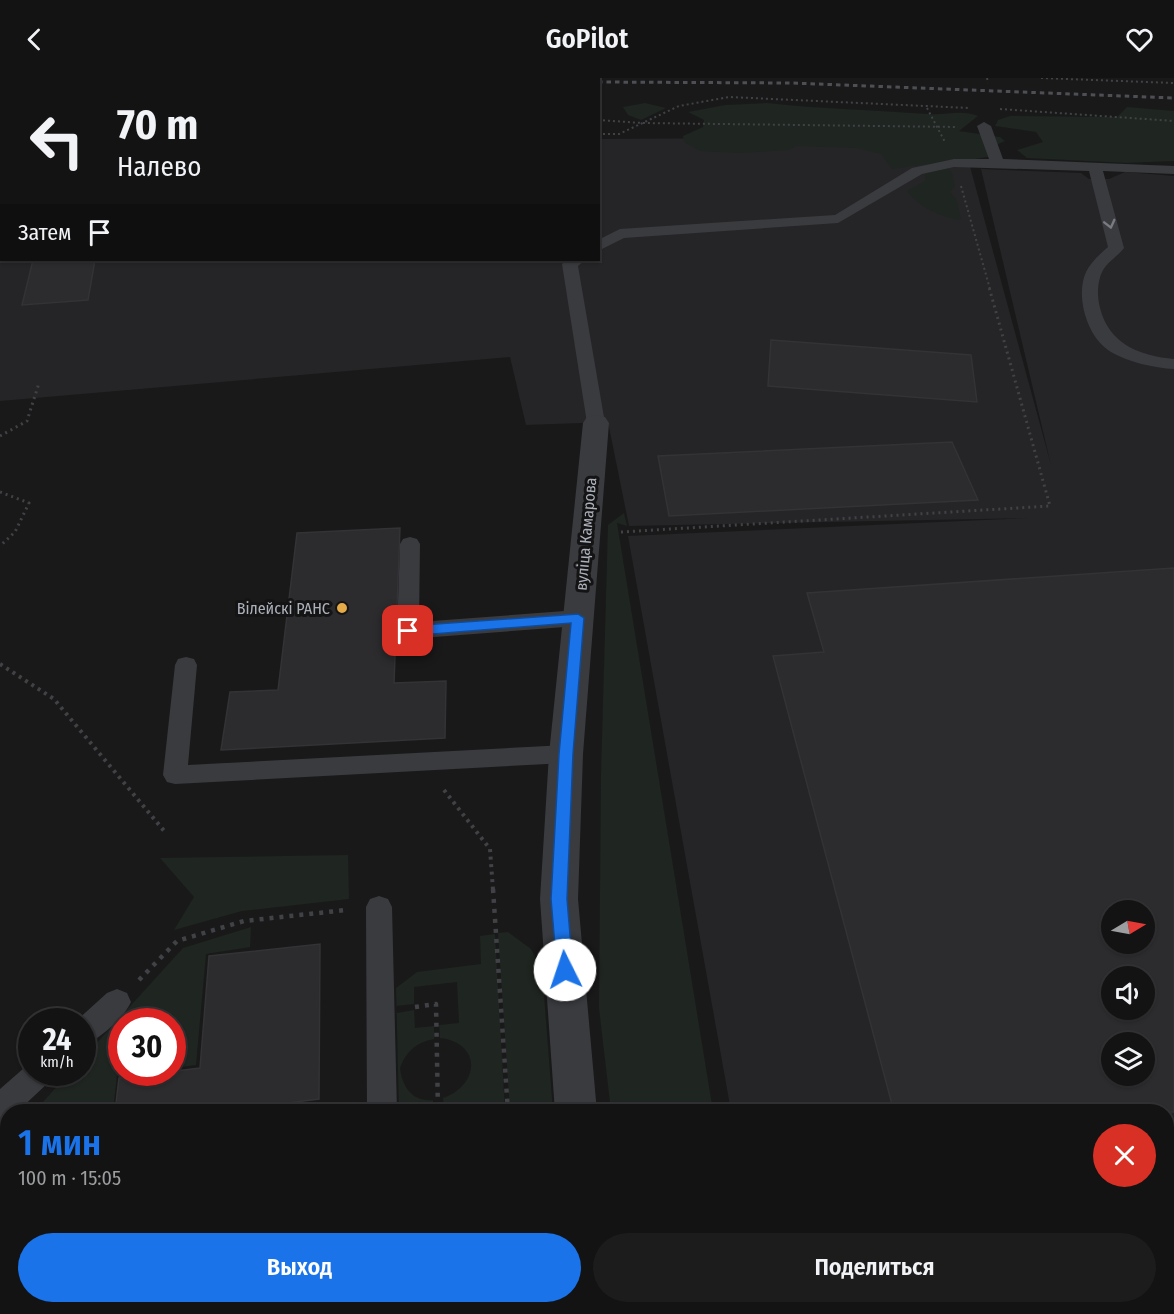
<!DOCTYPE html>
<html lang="ru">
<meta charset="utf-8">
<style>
:root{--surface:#131314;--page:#1c1c1d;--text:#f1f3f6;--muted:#9d9ea0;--line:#323234;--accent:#1a73e8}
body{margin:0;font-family:"Fira Sans Condensed",sans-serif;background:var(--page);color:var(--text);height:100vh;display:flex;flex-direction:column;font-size:22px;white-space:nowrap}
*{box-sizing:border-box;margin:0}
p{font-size:20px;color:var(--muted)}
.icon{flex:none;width:33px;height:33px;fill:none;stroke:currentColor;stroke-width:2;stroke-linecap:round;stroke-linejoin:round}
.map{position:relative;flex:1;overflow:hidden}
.details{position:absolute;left:0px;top:1026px;width:1174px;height:210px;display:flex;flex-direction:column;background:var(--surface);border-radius:24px 24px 0 0;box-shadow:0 2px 4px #0004,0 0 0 2px var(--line)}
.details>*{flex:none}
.guide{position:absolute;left:0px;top:0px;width:600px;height:183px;box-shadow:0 2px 4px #0004,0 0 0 2px var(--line);background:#131314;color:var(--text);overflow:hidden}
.needle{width:39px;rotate:80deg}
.buttons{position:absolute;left:1101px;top:822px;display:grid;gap:12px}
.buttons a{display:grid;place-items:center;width:54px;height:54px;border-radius:50%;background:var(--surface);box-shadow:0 2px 4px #0004,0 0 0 2px var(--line);font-size:30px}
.speed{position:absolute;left:18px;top:930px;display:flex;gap:12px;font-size:30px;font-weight:700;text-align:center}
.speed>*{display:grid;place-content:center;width:78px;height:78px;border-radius:50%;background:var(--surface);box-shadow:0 2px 4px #0004,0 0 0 2px var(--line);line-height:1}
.speed small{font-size:15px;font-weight:400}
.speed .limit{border:9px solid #d22;background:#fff;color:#111}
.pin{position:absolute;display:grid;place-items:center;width:51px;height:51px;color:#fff;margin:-26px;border-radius:12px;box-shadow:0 3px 9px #0006}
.me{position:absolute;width:66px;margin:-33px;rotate:356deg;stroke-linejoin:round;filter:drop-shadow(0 0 4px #0008)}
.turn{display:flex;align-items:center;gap:21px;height:126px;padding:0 18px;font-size:27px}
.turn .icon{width:78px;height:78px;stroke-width:2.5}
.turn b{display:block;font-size:42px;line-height:51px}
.then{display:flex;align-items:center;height:57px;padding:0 18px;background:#0003;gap:12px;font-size:22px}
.round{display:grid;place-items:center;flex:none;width:63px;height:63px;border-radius:32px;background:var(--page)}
.headline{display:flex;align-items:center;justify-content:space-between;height:102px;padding:0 18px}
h1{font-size:36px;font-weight:600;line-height:45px;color:var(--accent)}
.button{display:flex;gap:12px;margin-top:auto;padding:12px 18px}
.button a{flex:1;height:69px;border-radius:36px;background:var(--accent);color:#fff;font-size:24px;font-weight:600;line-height:69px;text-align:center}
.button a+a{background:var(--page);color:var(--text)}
header{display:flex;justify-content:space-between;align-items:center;height:78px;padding:0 18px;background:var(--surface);font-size:27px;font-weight:600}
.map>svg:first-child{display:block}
.built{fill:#252527;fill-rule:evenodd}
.green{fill:#1f2520}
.building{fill:#2c2c2e;stroke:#333336;stroke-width:1.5;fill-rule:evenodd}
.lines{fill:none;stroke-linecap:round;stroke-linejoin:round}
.path-far3{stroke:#404246;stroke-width:2;stroke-dasharray:2 3;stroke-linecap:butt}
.path-far2{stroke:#404246;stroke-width:3;stroke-dasharray:2 4;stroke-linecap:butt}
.path-far1{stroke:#404246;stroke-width:4;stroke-dasharray:3 4.5;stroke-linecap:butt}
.path{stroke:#404246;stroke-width:4.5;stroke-dasharray:4 6;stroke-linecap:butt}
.service{fill:#3a3b3f;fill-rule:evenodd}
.minor{fill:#3a3b3f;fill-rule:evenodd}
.rail{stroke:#4d4f54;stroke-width:3;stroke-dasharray:4.5 4;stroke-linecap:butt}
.oneway{stroke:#797b82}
.route{fill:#1a73e8;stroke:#114b97;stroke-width:1.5}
.poi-dot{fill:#e4ab48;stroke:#141415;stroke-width:2}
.labels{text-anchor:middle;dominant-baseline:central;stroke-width:6;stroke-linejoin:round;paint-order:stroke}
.street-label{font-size:16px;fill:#acb0b9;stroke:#141415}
.poi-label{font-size:16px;fill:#acb0b9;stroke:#141415;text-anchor:end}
</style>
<header><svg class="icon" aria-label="back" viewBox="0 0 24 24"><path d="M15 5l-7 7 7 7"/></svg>GoPilot<svg class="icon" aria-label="heart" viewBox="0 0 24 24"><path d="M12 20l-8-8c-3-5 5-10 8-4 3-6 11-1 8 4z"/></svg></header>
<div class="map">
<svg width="1174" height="1236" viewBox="0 0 1174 1236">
<rect width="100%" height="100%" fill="#19191a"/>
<!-- built -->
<path class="built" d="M962 59 1051 387 981 91 1081 95 1089 101H1109L1125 94 1174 98V1236H747L746 1229 1167 1228V1034L731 1033 628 458 1029 440 629 448 608 344 526 347 510 279 0 323V99L2 182H598L599 61ZM1112 832H1144V866H1112ZM1112 898H1144V932H1112ZM1112 964H1144V998H1112Z"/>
<!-- green -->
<path class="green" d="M645 25 666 30 641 42 628 37 623 29Z
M767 25C821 31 874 32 928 36 945 38 961 31 978 38L959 53 1000 59 1005 63 992 69 993 78 946 86 952 96 955 108 950 114 957 122 961 142C940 139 919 129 907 113L925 103 926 86 892 91 881 76 856 70 797 68 788 72 741 75 700 73 684 64 683 58 703 49 704 42 688 34 725 27Z
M1127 29 1174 33V83L1127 85 1027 80 1017 72 1043 64 1036 54 995 48 998 42 1010 38 1117 39Z
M624 435 627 448 617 445 713 1033H611L599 930 601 697 608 447Z
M348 777 349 821 242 833 174 852 194 819 160 780Z
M251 849 250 869 206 876 196 987 173 990 172 944H122V994L135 995 117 997 113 1033 34 1034 69 995 82 994 83 980 183 870Z
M508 854 531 871 542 891 553 1033H510L498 855Z
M495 856 505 1033H444L443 1020C480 1007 482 965 440 960L439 947 459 945 457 904 414 909V926L396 928 397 935 414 932 415 950 434 948V961C417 964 406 973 400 990 402 1008 412 1024 433 1022V1033H399L396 910 417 894 481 886 480 858Z
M7 1059 8 1228 88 1229V1233L71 1236H0V1066Z
M161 1228H517V1236H114Z
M634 1229H745L747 1236H635Z"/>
<!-- building -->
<path class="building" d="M33 182H95L88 222 22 227Z
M771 262 971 277 977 324 768 308Z
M952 364 978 422 669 438 658 378Z
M400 450 394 605 446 603 445 660 221 672 230 614 278 612 297 455Z
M1174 490V1034H894L773 578 824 574 807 515ZM1112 832H1144V866H1112ZM1112 898H1144V932H1112ZM1112 964H1144V998H1112Z
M320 866 319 1021 241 1031 240 1034H115L119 1000 200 990 209 878Z"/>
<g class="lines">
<!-- path-far3 -->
<path class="path-far3" d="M987 0 988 5
M1041 0 1174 5
M124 2 150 0
M927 30 945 64
M1000 31 1174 43
M598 42 642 45 958 49
M598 56H619L679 28 729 19 969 30
M961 108 990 211"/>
<!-- path-far2 -->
<path class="path-far2" d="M0 358 27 343 39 305
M0 414 29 425 15 454 0 468
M621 454 1050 428 989 209"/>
<!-- path-far1 -->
<path class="path-far1" d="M0 586 54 621 165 754
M444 712 490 771 493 812"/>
<!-- path -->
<path class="path" d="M493 811 508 1034
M139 902 177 863 244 843 346 832
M415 929 436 926 438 1034
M520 1228 521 1236"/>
<!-- service -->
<path class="service" d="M984 44 991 48 1003 81 1174 88V96L1103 93 1124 170C1117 179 1107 184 1102 194 1097 205 1097 218 1100 230 1109 266 1140 278 1174 281V291C1154 290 1128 284 1111 274 1087 260 1075 218 1086 194 1091 184 1100 176 1108 169L1089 93 954 89 922 96 838 145 624 160 598 173V162L620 151 835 137 912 90 954 81H989L977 48Z
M567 182H585L578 188 605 345 596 351 587 345 562 186Z
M410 459 417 461 420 466 419 544 578 532 586 535 589 540 586 545 578 548 408 561 400 558 397 553 400 466 403 461Z
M186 579 194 581 197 587 188 687 566 667 574 669 578 676 574 683 566 685 175 706 167 704 163 697 175 587 178 581Z
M379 818 388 821 392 829 397 1034H367L366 829 370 821Z
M117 911 127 915 131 924C123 941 100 961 82 968V944H75L107 915Z
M32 983V994H53L49 1004 17 1034H8V1041L0 1044V1011Z"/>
<!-- minor -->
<path class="minor" d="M596 337 605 339 609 345 583 676 578 821 597 1034H555L540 821 549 676 583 345 587 339Z
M568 1228H616L617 1236H569Z"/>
<!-- rail -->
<path class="rail" d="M598 4 791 5 1174 20"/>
</g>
<!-- one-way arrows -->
<defs><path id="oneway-chevron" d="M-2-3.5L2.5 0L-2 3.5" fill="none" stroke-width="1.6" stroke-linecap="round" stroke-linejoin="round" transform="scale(1.5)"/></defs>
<use class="oneway" href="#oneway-chevron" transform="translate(1110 146) rotate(76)"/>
<!-- route -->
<path class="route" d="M578 536 584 540 573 676 567 821 573 892 571 897 565 899 559 897 557 892 551 821 559 676 571 545 408 558 401 553 408 548Z"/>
<!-- markers -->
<circle class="poi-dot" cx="342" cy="530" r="6"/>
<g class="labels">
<!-- street labels -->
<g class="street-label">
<text transform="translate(586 456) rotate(-85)">вуліца Камарова</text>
</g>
<!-- poi labels -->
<g class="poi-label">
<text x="330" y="530">Вілейскі РАНС</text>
</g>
</g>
</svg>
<div class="buttons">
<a><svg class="needle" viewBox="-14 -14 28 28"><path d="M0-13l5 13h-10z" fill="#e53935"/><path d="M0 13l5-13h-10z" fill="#9d9ea0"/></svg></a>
<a><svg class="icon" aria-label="sound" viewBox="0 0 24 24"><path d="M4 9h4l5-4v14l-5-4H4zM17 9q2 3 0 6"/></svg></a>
<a><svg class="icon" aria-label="layers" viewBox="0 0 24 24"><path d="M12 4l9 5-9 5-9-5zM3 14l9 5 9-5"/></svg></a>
</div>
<div class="speed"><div>24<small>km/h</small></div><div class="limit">30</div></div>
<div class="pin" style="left:408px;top:553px;background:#d93025"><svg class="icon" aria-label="arrive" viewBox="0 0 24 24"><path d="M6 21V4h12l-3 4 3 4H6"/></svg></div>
<svg class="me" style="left:565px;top:892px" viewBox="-20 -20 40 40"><circle r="19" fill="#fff"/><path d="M0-13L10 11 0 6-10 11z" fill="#1a73e8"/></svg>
<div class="guide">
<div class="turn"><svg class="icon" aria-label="left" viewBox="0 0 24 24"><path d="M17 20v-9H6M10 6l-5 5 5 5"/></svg><div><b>70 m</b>Налево</div></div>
<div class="then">Затем<svg class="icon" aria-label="arrive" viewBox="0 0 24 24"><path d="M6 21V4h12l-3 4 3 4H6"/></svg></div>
</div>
<section class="details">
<div class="headline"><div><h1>1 мин</h1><p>100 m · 15:05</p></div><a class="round" style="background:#d93025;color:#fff"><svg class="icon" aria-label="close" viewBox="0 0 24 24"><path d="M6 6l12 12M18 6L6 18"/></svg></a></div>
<div class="button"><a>Выход</a><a>Поделиться</a></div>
</section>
</div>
